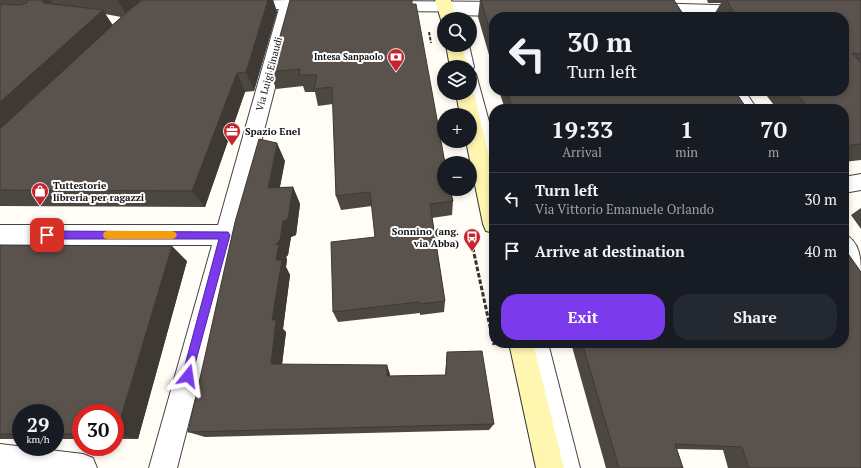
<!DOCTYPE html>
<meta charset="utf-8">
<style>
:root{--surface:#171b24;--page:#242831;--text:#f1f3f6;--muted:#9ea1a6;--line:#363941;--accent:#7c3aed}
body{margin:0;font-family:"PT Serif",serif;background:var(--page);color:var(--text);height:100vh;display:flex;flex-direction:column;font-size:15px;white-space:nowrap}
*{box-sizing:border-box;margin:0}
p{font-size:13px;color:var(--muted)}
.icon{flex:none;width:22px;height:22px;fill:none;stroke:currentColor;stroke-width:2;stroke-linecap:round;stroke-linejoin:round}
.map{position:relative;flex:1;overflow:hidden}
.sheet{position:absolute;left:489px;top:104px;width:360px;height:244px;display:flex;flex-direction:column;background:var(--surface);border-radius:16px;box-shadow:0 2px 6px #0003}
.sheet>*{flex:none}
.top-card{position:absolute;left:489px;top:12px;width:360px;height:84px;border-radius:16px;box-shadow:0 2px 6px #0003;background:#171b24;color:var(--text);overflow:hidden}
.tools{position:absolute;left:437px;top:12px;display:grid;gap:8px}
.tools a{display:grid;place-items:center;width:40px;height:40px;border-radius:50%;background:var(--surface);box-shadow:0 2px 6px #0003;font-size:20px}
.speed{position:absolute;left:12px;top:404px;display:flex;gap:8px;font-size:20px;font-weight:700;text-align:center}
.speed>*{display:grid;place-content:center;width:52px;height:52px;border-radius:50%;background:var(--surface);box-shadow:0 2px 6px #0003;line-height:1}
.speed small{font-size:10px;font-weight:400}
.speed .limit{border:6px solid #d22;background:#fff;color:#111}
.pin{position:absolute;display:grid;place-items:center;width:34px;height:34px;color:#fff;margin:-17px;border-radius:8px;box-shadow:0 2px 6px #0006}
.me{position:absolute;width:44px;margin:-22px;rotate:15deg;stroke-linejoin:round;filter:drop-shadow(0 0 3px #0008)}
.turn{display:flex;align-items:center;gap:14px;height:84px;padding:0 12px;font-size:18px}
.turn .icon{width:52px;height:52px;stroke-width:2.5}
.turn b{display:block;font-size:28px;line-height:34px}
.eta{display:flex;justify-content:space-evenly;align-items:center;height:68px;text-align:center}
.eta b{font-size:24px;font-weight:700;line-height:28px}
.primary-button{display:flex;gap:8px;margin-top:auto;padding:8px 12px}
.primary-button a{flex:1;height:46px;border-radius:16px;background:var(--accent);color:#fff;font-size:16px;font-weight:700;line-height:46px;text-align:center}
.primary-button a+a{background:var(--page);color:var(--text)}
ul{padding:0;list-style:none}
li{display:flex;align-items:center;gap:12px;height:52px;padding:0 12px;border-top:1px solid var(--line)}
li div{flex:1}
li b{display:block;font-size:15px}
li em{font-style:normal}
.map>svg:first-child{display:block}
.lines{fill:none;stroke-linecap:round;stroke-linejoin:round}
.service-casing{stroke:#444;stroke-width:2}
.pedestrian-casing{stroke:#444;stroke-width:2}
.minor-casing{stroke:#444;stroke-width:2}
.secondary-casing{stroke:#333;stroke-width:2}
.path-far1{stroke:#333;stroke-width:2;stroke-dasharray:3.5 1.5;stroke-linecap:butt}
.path{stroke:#333;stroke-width:3;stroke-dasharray:4.5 2;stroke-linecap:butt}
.service{fill:#fff;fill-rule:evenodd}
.pedestrian{fill:#fff;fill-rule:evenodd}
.minor{fill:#fff;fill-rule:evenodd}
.secondary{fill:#fff6b0;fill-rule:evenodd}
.wall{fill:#4d4742;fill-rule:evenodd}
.shaded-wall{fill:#3f3936}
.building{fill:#5a524d;stroke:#3f3936}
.route{fill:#7c3aed;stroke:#51269a}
.slow{fill:#f59e0b}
.labels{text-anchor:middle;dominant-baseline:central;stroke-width:4;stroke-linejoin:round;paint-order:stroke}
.far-poi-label{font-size:9px;font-weight:bold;fill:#111;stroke:#fff;text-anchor:end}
.street-label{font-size:10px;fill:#111;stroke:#fff}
.poi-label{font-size:10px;font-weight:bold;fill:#111;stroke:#fff;text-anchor:start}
</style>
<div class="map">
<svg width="861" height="468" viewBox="0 0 861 468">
<rect width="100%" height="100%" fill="#fffdf5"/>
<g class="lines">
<!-- service casing -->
<g class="service-casing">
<path id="service" d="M454 8H501L505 9 507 12 505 15 501 16 450 15 448 12 450 9Z
M457 45H469L474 67 472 70 476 74 494 140V174L489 172 487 168 468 93H470V67H462Z
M530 343H548L580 468H560Z"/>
</g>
<!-- pedestrian casing -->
<g class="pedestrian-casing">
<path id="pedestrian" d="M288 0 294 2 296 5 294 8 245 11 239 9 237 6 239 3 245 1Z"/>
</g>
<!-- minor casing -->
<g class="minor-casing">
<path id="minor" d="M288 0H319L325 2 327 5 325 8 295 10 177 468H149L212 245H0V225H218L280 5 282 2Z
M387 1 509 2 515 4 517 7 515 10 509 12 387 11 381 9 379 6 381 3Z
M649 3 747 6 753 7 755 11 753 15 747 16 649 13 643 12 641 8 643 4Z
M726 91H745L757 109H738Z
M861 174V190L844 193V177Z
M844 234C861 242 861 260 861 278 840 271 844 253 844 234Z
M0 444 83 454 93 458 97 468H0Z"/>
</g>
<!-- secondary casing -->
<g class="secondary-casing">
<path id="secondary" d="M435 0H451L456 19H444V23H442Z
M446 45H462L468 67H450Z
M470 88 474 93 494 178V233L486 231 483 224 466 141H470V115H460L456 93H470Z
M509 343H533L564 468H536Z"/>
</g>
<!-- path-far1 -->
<path class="path-far1" d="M429 32 431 43
M438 77 441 92"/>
<!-- path -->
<path class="path" d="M470 235 494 345"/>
<!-- service -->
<use href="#service" class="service"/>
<!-- pedestrian -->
<use href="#pedestrian" class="pedestrian"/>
<!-- minor -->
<use href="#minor" class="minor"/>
<!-- secondary -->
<use href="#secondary" class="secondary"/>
</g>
<!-- wall -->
<path class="wall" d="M0 0H273L277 12 254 91 245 92 205 207 0 206ZM105 14 121 17 112 25Z
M480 0H654L494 17V72L478 17Z
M707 0H861V160L844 162V109H777L763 91H844V17H714L713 16 721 3H708Z
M412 4 453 201 452 215 432 218 445 301 444 312 420 315V313L338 322 333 312 375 237 372 206 341 210 336 196 333 104 318 106 315 92H305L303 86 276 89 270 72Z
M499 91H735L747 109H505Z
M285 161 280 187H293L300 204 296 235 291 237 288 255 286 257 287 259 286 267 290 275 283 329 286 332 282 364 390 374V376L445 375 447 352 494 424 489 430 205 437 188 432Z
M861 208V229L851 215Z
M0 245 187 261 138 439H115V413H81V439H55V413H21V439H0Z
M571 343H844L861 468H728L723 450 677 449 683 468H606Z"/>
<!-- shaded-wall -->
<path class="shaded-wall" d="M42 0H50L59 12 56 18Z
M117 0H153L129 18Z
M268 0H273L277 12 254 91 246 72Z
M103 10 116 30 0 139V102Z
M237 73 245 92 205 207 192 191Z
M277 143 285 161 276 205 268 188Z
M293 187 300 204 296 235 291 237 288 255 286 257 287 259 286 267 290 275 283 329 286 332 281 373 271 364 276 260 275 245Z
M172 246 187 261 138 439 116 434Z
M387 365 390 374 389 384 387 376Z"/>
<!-- building -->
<path class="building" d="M28 0H42L44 3 103 10 0 102V4L19 5 27 3Z
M142 0H268L246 72 237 73 192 191 0 190V129L127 12Z
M290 0H412V4H416L445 163H444V189H450L453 201 430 204 445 301 420 304 419 302 333 312 331 242 375 237 370 192 336 196 332 87 314 89 317 75H299L300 69 270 72Z
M481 0H674L685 17H494V45Z
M727 0H861V54L852 53 861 63V144L844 146V109H809L795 91H844V17H737L733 12Z
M507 91H735L747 109H513Z
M259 139 277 143 268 188 293 187 288 219 283 221 280 240 275 245 279 244 276 260H282L272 320H276L271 364 387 365V376L446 375 447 352 482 351 494 424 188 432 235 222Z
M0 245 172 246 116 434H115V413H81V434H55V413H21V434H0Z
M844 248 861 272V468H749L742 447 675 444 683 468H619L582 343H844Z"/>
<!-- route -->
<path class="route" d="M47 231 228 232 230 235 191 379 188 381 184 379 182 376 219 239H47L43 238 42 235 43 232Z"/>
<!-- slow -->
<path class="slow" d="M107 231H172L175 232 177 235 175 238 172 239H107L104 238 103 235 104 232Z"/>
<!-- icons -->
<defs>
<g id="bank-pin" transform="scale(0.9)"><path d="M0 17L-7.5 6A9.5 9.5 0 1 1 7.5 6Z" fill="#c4262e" stroke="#fff"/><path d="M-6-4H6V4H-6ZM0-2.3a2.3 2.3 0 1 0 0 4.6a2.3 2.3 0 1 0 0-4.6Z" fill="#fff"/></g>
<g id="office-pin" transform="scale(0.9)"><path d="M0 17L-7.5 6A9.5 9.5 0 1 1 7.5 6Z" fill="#c4262e" stroke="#fff"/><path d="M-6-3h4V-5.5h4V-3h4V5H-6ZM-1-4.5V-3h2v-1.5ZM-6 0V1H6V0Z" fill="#fff"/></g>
<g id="shop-pin" transform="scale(0.9)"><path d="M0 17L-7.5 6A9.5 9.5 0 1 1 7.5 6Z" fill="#c4262e" stroke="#fff"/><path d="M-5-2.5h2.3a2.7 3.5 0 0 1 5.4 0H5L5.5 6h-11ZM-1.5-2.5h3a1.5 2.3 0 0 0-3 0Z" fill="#fff"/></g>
<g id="bus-pin" transform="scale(0.9)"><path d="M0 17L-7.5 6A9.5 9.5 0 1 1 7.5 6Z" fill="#c4262e" stroke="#fff"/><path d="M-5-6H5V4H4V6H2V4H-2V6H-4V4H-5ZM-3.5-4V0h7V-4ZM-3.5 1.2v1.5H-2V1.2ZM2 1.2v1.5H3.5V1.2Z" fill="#fff"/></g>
</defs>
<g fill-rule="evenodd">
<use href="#bank-pin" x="396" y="57"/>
<use href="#office-pin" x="232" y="131"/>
<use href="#shop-pin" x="40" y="191"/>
<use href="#bus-pin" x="472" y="237"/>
</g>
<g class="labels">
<!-- far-poi labels -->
<g class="far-poi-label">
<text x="383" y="57">Intesa Sanpaolo</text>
</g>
<!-- street labels -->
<g class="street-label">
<text transform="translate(269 74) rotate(-75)">Via Luigi Einaudi</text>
</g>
<!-- poi labels -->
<g class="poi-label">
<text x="245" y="131">Spazio Enel</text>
<text x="53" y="185">Tuttestorie<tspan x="53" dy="12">libreria per ragazzi</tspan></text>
<text x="459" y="231" text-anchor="end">Sonnino (ang.<tspan x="459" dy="12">via Abba)</tspan></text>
</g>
</g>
</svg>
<div class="tools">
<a><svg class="icon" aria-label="search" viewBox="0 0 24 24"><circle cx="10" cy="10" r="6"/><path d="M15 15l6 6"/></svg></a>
<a><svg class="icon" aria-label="layers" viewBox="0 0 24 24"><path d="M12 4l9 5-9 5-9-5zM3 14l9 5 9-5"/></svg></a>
<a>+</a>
<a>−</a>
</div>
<div class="speed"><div>29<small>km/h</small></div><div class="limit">30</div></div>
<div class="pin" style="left:47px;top:235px;background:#d93025"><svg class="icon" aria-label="arrive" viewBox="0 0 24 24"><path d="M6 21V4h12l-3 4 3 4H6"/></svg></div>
<svg class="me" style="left:188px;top:376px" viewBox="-20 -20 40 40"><path d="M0-17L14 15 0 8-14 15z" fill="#7c3aed" stroke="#fff" stroke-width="4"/></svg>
<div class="top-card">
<div class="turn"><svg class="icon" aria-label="left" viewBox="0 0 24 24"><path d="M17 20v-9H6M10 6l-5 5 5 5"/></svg><div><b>30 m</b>Turn left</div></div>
</div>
<section class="sheet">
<div class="eta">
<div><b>19:33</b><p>Arrival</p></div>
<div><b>1</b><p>min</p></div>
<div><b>70</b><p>m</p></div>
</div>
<ul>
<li><svg class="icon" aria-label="left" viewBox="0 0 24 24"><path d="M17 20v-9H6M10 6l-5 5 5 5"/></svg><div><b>Turn left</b><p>Via Vittorio Emanuele Orlando</p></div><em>30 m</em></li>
<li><svg class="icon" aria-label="arrive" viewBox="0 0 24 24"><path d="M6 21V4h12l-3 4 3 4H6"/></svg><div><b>Arrive at destination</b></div><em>40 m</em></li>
</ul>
<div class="primary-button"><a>Exit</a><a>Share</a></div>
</section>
</div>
